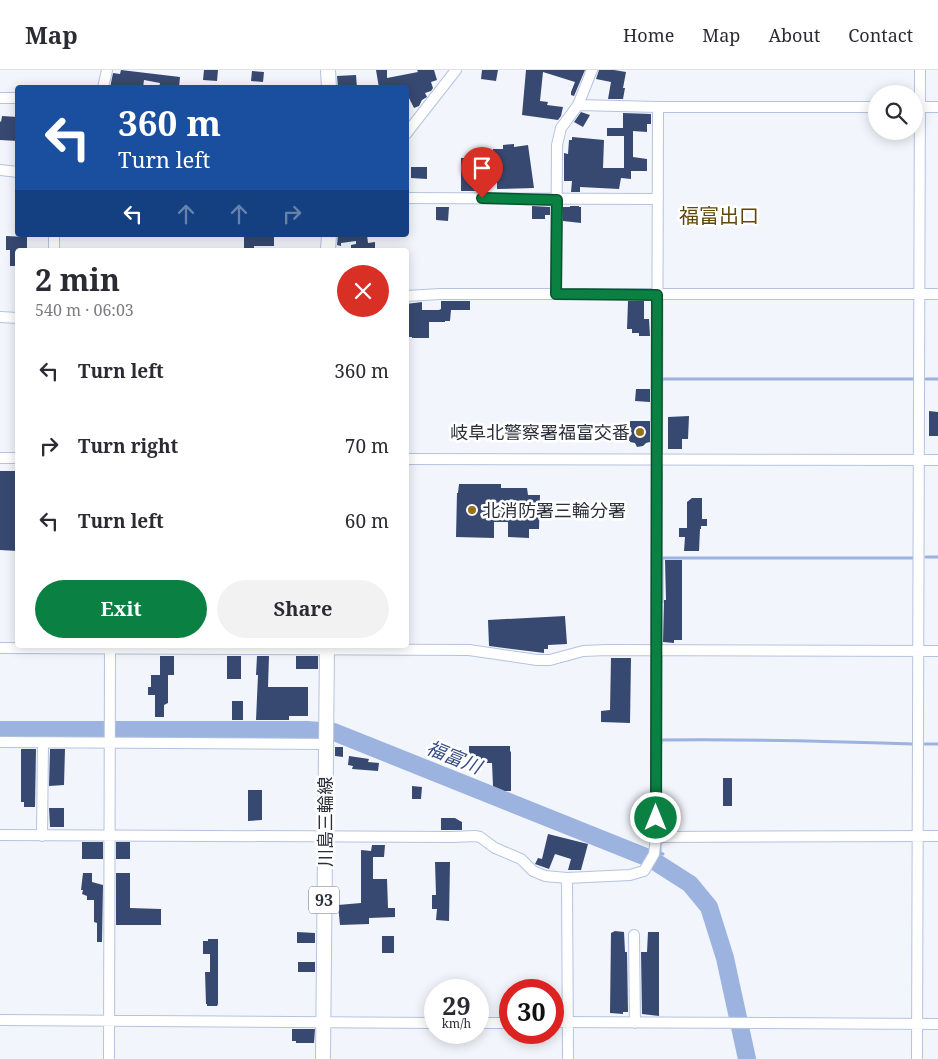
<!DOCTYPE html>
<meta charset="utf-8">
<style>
:root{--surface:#fff;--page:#f2f2f3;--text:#2b2b33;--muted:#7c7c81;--line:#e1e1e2;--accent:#0b8043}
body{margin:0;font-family:"Noto Serif","Noto Sans JP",serif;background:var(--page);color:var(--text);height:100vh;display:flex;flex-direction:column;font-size:19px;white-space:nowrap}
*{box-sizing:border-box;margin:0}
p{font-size:16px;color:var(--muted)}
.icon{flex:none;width:28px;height:28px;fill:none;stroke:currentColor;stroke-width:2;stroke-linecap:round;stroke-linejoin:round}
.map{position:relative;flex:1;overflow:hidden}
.details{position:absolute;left:15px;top:178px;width:394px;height:400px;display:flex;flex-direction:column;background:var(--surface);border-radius:5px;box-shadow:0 2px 12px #0003}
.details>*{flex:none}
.hud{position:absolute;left:15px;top:15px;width:394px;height:152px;border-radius:5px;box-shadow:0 2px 12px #0003;background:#1a4fa0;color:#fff;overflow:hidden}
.fabs{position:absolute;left:868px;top:15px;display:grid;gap:10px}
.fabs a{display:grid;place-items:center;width:55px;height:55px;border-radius:50%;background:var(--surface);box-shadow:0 2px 12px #0003;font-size:25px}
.speed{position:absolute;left:424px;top:909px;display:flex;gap:10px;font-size:25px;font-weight:700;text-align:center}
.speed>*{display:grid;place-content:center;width:65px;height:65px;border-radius:50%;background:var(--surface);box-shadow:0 2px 12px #0003;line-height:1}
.speed small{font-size:12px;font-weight:400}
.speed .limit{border:8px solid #d22;background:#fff;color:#111}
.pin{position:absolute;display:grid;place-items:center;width:42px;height:42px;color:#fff;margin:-51px -21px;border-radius:50% 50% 50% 0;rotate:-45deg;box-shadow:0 0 5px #0007}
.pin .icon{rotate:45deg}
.me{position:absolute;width:55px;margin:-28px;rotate:0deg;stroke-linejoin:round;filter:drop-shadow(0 0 4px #0008)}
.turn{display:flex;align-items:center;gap:18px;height:105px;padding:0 20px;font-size:22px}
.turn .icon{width:65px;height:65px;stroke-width:2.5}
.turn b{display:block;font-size:35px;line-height:42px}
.lanes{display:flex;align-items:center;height:48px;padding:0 20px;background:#0003;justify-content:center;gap:25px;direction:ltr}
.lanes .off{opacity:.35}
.round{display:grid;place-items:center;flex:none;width:52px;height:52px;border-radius:26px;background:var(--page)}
.overview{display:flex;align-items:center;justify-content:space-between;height:85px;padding:0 20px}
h1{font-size:30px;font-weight:700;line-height:38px}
.action{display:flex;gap:10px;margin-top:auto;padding:10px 20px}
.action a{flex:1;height:58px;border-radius:30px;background:var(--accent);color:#fff;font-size:20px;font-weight:700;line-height:58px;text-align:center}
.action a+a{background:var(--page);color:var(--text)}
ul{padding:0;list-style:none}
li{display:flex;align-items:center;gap:15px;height:75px;padding:0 20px}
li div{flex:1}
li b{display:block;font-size:19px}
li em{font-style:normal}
header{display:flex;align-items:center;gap:30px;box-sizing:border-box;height:70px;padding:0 25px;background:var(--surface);border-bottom:1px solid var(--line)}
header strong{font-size:24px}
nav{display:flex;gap:28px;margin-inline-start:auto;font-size:18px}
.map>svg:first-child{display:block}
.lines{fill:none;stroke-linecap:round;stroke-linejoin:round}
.stream{stroke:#9cb3e0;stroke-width:3}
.river{stroke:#9cb3e0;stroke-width:18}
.building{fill:#374971}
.minor-casing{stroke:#b5c3e0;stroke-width:12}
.major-casing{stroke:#b5c3e0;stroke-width:16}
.minor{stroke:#fff;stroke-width:10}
.major{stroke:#fff;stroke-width:14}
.route-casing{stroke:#07532c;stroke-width:12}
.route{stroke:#0b8043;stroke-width:9}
.poi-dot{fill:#947119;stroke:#fff;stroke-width:2}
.labels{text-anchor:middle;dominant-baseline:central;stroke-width:5;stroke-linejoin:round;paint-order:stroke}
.shield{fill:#fff;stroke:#6a6d76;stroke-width:1}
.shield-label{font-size:16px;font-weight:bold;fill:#2a2f3b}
.poi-label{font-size:18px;fill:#2a2f3b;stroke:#fff;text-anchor:end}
.street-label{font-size:18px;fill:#2a2f3b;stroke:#fff}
.water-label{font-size:19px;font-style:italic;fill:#344d87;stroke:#fff}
.quarter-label{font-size:20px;fill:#5f4709;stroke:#fff}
</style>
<header>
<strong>Map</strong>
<nav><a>Home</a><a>Map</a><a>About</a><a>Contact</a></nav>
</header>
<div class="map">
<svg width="938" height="989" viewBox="0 0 938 989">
<rect width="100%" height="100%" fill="#f2f5fb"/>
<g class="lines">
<!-- stream -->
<path class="stream" d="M926 309H938
M662 311V309H914
M926 487H938
M662 532V488H914
M661 673V670C745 669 829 671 913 674
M925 674H938
M660 771V783L663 784
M659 793 661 790"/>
<!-- river -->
<path class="river" d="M0 660H307L334 662 651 789 690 814 709 837 725 888 747 989"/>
</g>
<!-- building -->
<path class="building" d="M121 0 180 7 179 18H159L160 13 144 10 143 18H110L113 3 120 4Z
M204 0H218L217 11 203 10Z
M376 0H387V8L418 2 417 0H434L437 10 431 12 433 18 431 21 425 23 427 27 422 30 419 36 414 38 406 22V18H379Z
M482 0H498L496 11 481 9Z
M526 0H585L574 26 571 25V22L575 12 543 2 540 31 548 32 547 35 563 37 561 46 558 50 522 45Z
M599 0H614L626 2 623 18H625L623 29H608L611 12 596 9Z
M252 1 264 2 263 12 251 11Z
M356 5 357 18H338L337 6Z
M581 42 590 45 583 57 574 52Z
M623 43 651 44V54H647V62L633 61V87L647 89V101H631V109L621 108 619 119 580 117V122H571L572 111H564V83L568 84 569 70H572V67L604 70 603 98H624V66H607V58H623Z
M2 46 18 47V71L0 70V51L1 52Z
M514 74V77L528 75 534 118 497 119V94H488L487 82 493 81V79H503V75Z
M461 88H482V114H480L479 121H461Z
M411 97H427V109L411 108Z
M532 136 550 137V145H545V149H532Z
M570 136H579V137H581V153L563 151V137H570Z
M436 137H449L448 151 436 150Z
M244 165H274V176H254V180H244Z
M338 165H367L368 173 375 172V180H351V175L356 174V171L341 173V176L337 175Z
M6 166 27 167V180H18V196H10V180H6Z
M441 231H470V240H451L450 251H445V252H429V268H412V267H406V234L422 232V240H439L441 239Z
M628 231H644V249H649L650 266H639V263H632V259H627Z
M636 319H650V332L635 331Z
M929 341 938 342V366H929Z
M689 346 688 369H682V379H668V347Z
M630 351H650V372L646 373 643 376 637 377 635 373 630 372V371H622V363H630Z
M0 401H18V481L0 480Z
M459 414H501V418H527L528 425H540L539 459H529V468L508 467V452H494V468L456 467 457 423H458Z
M692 428H702V449H707V456H701V459H700L699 481H684L685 467H679V458H687V432Z
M665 490H682V570H674V573L663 572 664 530H666Z
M565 546 567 574 548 575V579H544V583L489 576 488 550Z
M160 586H174V605H168V633L164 635V647H155V625H148V617H151V605H160Z
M227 586H241V609H227Z
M257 586H269L268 617H308V646H289V650H256L258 605H256Z
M296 586H318V599H296Z
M611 588H631L630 653 601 652V641L610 640Z
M232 631H243V650H232Z
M469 676H510V681L511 682V721H505L493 716 492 693H469Z
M335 677H343V687L335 686Z
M21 679H36L35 737H24V732H21Z
M50 679H65L64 715 49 716Z
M349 686 369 689 368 692 379 693 378 701 352 699 353 696 348 695Z
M723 708H732V736H723Z
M412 716 422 717 421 729H412Z
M248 720H262V750L248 751Z
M49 738H64V757H50Z
M441 748H455L460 751 462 752V760H441Z
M548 764 588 774 581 800H568L571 789 555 784 549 799 535 794 538 788 542 789Z
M82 772H103V789H82Z
M116 772H130V789H116Z
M372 775H385L384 787H373V809H387L388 838H395V847L369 848V854L340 855 338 835 361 833V780L371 781Z
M435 792H450L449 851 436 850 437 839H432V825H436Z
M83 803H92V812L103 815 102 872H97V853L94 852V830H87V826L82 824 83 820H81Z
M116 803H130V838L161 839V855H116Z
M615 861 624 862 625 882H627L628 942H623V944L610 943 611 863Z
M297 862 315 863V873H297Z
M648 862H659V946L642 944 641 882H647Z
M382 866H394V883H382Z
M208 869H218V934L217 936H207V934H206L205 902H210V884H203V871H208Z
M298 892H315V902H298Z
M292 959H315L314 973H296V971H292Z"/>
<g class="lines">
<!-- minor casing -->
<g class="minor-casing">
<path id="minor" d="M103 18 107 0
M0 28H18
M578 35 658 37H876
M914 37H938
M406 64 456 0
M0 100 18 102
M406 128 658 129
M54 180V165
M556 223 557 75 561 58 578 35 592 0
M406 226 440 224H938
M0 247 18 248
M0 388H18
M406 389 938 390
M0 578 469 580 537 590H550L583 581 607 580 938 581
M0 672 325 674
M0 765 452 767 475 766 480 767 495 778 521 789 533 801 545 806 567 808 630 805 644 801 654 784 656 767 658 37
M42 766 43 673
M656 767 938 766
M567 808 568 989
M634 865 635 953
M0 950 435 953
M552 952 938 954
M478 953H510
M109 989 110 575
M917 989 920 0"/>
</g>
<!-- major casing -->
<g class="major-casing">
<path id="major" d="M328 0 329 18
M328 180 329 165
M323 989 327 575"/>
</g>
<!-- minor -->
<use href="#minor" class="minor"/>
<!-- major -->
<use href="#major" class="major"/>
</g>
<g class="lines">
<!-- route casing -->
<g class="route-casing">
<path id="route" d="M482 128 557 130 556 224 657 225 656 748"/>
</g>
<!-- route -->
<use href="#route" class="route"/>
</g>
<!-- markers -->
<g class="poi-dot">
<circle cx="640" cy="362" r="5"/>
<circle cx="472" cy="440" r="5"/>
</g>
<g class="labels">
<!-- shield labels -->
<rect class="shield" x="309" y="816.5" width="30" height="27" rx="4"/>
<g class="shield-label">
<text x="324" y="830">93</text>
</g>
<!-- poi labels -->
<g class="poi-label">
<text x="630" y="362">岐阜北警察署福富交番</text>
<text x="482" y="440" text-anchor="start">北消防署三輪分署</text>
</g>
<!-- street labels -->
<g class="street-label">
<text transform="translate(325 752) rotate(-90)">川島三輪線</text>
</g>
<!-- water labels -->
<g class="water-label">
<text transform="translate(454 687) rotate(22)">福富川</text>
</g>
<!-- quarter labels -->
<g class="quarter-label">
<text x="719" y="145">福富出口</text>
</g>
</g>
</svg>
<div class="fabs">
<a><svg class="icon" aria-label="search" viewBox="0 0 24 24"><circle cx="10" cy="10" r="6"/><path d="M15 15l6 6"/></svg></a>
</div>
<div class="speed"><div>29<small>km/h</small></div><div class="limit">30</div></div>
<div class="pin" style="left:482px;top:128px;background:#d93025"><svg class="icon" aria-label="arrive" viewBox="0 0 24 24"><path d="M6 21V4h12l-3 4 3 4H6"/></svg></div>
<svg class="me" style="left:656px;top:748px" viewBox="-20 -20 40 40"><circle r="17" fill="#0b8043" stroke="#fff" stroke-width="3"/><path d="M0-11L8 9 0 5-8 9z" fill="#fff"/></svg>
<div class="hud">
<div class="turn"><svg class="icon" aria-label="left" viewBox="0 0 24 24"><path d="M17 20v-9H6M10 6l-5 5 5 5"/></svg><div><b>360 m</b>Turn left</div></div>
<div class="lanes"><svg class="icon" aria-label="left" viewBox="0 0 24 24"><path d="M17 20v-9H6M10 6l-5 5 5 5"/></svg><svg class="icon off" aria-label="ahead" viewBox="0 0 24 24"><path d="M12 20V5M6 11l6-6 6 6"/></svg><svg class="icon off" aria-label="ahead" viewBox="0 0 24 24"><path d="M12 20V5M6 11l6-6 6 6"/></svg><svg class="icon off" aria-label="right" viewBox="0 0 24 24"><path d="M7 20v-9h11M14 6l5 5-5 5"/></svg></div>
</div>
<section class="details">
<div class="overview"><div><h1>2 min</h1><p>540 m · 06:03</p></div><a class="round" style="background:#d93025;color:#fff"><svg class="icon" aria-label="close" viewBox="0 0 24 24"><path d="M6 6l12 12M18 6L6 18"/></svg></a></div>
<ul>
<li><svg class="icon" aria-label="left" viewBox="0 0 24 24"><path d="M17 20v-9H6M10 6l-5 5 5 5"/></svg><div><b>Turn left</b></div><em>360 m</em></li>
<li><svg class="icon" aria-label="right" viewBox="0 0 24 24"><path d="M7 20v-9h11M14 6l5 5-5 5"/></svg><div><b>Turn right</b></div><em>70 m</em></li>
<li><svg class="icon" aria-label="left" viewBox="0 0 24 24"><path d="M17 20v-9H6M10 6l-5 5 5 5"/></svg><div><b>Turn left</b></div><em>60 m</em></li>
</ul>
<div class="action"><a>Exit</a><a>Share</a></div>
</section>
</div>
